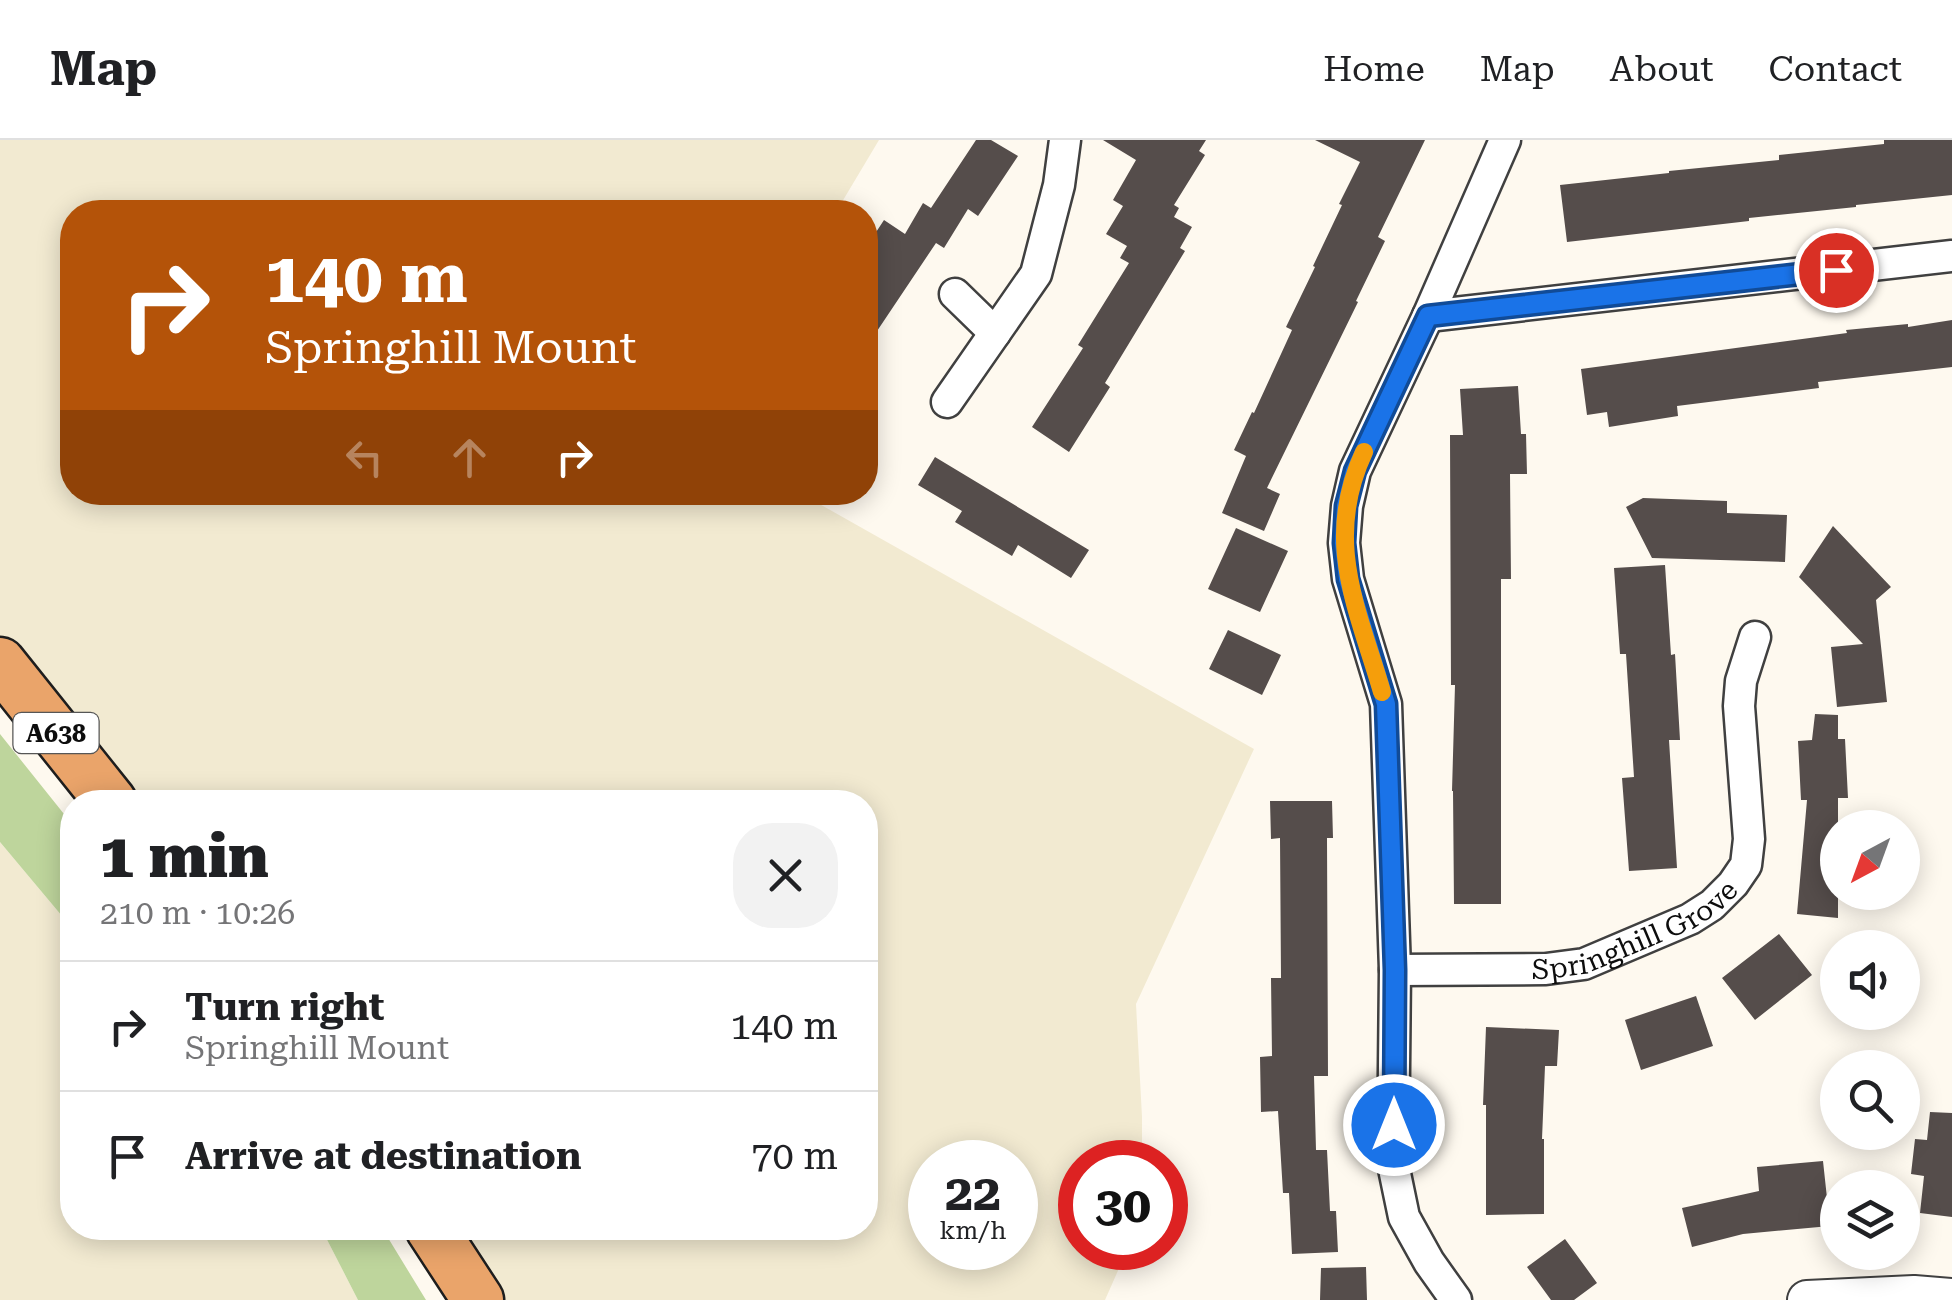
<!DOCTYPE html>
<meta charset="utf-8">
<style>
:root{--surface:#fff;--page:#f2f2f2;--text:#202124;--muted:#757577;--line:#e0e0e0}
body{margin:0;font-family:"Roboto Serif",serif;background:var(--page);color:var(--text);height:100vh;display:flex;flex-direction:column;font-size:38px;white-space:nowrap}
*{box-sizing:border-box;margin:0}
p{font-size:32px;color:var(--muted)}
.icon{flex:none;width:55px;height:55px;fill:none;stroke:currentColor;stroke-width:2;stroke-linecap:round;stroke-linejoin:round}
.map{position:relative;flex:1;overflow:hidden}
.details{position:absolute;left:60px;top:650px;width:818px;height:450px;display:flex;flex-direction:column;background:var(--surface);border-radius:40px;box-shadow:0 5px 25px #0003}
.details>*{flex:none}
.banner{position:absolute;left:60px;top:60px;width:818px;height:305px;border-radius:40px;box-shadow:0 5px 25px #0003;background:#b45309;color:#fff;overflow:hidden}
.needle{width:65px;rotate:221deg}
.fabs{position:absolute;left:1820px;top:670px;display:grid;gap:20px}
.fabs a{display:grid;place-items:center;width:100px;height:100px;border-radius:50%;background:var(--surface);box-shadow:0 5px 25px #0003;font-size:50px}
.speed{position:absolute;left:908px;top:1000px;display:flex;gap:20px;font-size:50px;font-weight:700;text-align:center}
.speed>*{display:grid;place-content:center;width:130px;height:130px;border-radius:50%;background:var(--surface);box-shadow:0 5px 25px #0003;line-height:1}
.speed small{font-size:25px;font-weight:400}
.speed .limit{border:15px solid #d22;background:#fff;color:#111}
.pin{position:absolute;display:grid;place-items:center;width:85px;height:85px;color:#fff;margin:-42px;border:5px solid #fff;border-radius:50%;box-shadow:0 2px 10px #0007}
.me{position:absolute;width:110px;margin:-55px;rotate:0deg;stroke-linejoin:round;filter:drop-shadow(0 0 8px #0008)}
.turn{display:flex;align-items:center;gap:35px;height:210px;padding:0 40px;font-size:45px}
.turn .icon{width:130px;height:130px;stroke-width:2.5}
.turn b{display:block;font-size:70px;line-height:85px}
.lanes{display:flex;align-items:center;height:95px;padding:0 40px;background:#0003;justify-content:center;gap:50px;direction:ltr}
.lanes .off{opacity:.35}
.round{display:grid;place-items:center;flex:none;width:105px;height:105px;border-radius:40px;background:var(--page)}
.overview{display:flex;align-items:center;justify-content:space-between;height:170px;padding:0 40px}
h1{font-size:60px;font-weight:800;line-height:75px}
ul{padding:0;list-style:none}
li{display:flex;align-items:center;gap:30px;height:130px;padding:0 40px;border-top:2px solid var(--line)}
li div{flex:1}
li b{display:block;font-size:38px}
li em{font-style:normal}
header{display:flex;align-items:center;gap:60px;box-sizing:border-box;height:140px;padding:0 50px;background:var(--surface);border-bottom:2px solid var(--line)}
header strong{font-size:48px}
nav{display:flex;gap:55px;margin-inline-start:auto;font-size:35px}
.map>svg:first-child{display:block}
.farmland{fill:#f2ead1;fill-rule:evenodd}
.forest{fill:#bed59c}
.building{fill:#554d4b}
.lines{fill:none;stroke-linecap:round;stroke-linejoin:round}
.minor-casing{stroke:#404040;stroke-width:35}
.tertiary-casing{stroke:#404040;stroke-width:42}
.trunk-casing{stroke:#1e1e1e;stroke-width:55}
.minor{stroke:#fff;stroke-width:30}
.tertiary{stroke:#fff;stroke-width:38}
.trunk{stroke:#eaa46a;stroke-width:50}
.route-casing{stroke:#114b97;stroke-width:25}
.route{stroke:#1a73e8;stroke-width:18}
.slow{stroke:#f59e0b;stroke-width:18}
.labels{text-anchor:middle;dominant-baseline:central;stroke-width:10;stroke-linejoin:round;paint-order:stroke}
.shield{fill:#fff;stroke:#565656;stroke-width:2.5}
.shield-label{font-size:25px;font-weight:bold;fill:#0d0d0d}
.street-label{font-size:28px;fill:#0d0d0d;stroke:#fff}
</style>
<header>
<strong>Map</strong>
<nav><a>Home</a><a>Map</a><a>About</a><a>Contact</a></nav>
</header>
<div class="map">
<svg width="1952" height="1160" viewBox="0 0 1952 1160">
<rect width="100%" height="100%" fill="#fef9ef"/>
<!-- farmland -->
<path class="farmland" d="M0 0H879L836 72H72V352L800 353 1254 609 1136 864 1142 977V1022H1080V1108H1128L1105 1160H478L431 1088H865V662H111L0 523ZM930 1022H1015V1108H930Z
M0 702 72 788V1088H321L358 1160H0Z"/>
<!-- forest -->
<path class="forest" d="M0 594 72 684V788L0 702Z
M321 1088H382L426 1160H358Z"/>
<!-- building -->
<path class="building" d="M976 0H991L1018 16 978 76 968 69 944 108 936 103 865 209V109L884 80 905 94 923 63 931 68Z
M1103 0H1206L1199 11 1205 15 1174 65 1179 68 1174 77 1192 87 1180 108 1185 111 1105 243 1110 247 1069 312 1032 287 1083 208 1078 205 1129 123 1120 118 1127 106 1106 94 1123 66 1113 60 1136 20Z
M1315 0H1425L1378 97 1385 101 1356 161 1358 162 1267 348 1280 354 1264 391 1222 373 1246 316 1234 310 1252 272 1254 273 1292 190 1286 187 1315 127 1313 126 1342 65 1339 64 1360 22Z
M1884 0H1952V55L1856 65V67L1749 78V81L1567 102 1560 45 1669 33V31L1779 20V15L1884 4Z
M1952 180V227L1818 242 1819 248 1677 266 1678 276 1609 287 1607 272 1587 275 1581 229 1847 193 1846 190 1908 184V187Z
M1518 246 1521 294H1526L1527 334H1510L1511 439H1501V764H1454L1453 651H1452L1455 545H1451L1450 295H1463L1460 249Z
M935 317 1089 410 1071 438 1018 405 1012 416 955 382 962 371 918 345Z
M1643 358 1727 361V373L1787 375 1785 422 1652 418 1626 367Z
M1833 386 1891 447 1876 460 1887 562 1837 567 1831 507 1863 504 1799 437Z
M1236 388 1288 411 1260 472 1208 449Z
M1665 425 1671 515 1675 514 1680 600H1669L1677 728 1629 731 1622 638 1634 637 1626 514H1620L1614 428Z
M1228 490 1281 515 1262 555 1209 529Z
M1815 574 1838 575V599H1845L1848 658H1838V778L1797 774 1807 660H1801L1798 601 1812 600Z
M1270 661H1332L1333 698H1327L1328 936H1314L1316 1010H1327L1330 1071H1336L1338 1112 1292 1114 1289 1053H1283L1278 971 1261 972 1260 917 1272 916 1271 838H1281L1280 698 1271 699Z
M1779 794 1812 835 1755 880 1722 838Z
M1696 856 1713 906 1641 930 1625 880Z
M1486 887 1559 890 1557 926H1545L1542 999H1544V1074L1486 1075V965H1483Z
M1930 972 1952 973V1077L1920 1073 1924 1036 1911 1034 1915 999 1927 1000Z
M1823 1021 1830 1086 1743 1094 1692 1107 1682 1068 1759 1051 1757 1027Z
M1565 1099 1597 1143 1574 1160H1551L1527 1127Z
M1366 1127 1367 1160H1320L1321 1128Z"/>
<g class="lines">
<!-- minor casing -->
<g class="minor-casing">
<g id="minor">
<path d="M955 154 995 193"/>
<path d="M1428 176 1952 116"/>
<path d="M947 262 1036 134 1059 45 1065 0"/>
<path id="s1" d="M1395 830 1546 829 1584 824 1690 779 1712 765 1733 744 1746 725 1749 699 1739 566 1741 541 1755 497"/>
<path d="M1456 1160 1429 1122 1404 1077 1393 1024 1395 830 1386 564 1348 439 1344 403 1347 366 1355 331 1428 176 1505 0"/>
</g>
</g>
<!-- tertiary casing -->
<g class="tertiary-casing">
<path id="tertiary" d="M1807 1160 1914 1155 1952 1158"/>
</g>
<!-- trunk casing -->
<g class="trunk-casing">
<path id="trunk" d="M0 523 111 662
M431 1088 478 1160"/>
</g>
<!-- minor -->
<use href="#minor" class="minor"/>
<!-- tertiary -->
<use href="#tertiary" class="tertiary"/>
<!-- trunk -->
<use href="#trunk" class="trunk"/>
</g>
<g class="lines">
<!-- route casing -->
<g class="route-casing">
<path id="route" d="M1394 985 1395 830 1386 564 1348 439 1344 403 1346 366 1355 331 1428 176 1836 130"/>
</g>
<!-- route -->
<use href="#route" class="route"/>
<!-- slow -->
<path class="slow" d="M1364 312C1323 400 1357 467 1382 552"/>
</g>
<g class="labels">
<!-- shield labels -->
<rect class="shield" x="13.5" y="573" width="85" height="40" rx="8"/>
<g class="shield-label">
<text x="56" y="593">A638</text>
</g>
<!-- street labels -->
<g class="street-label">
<text stroke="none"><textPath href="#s1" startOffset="248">Springhill Grove</textPath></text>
</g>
</g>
</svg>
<div class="fabs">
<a><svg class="needle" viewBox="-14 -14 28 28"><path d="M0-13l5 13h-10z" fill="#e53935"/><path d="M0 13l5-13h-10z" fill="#757577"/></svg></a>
<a><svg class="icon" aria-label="sound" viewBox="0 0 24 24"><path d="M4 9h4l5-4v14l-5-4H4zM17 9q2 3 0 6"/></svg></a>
<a><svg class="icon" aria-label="search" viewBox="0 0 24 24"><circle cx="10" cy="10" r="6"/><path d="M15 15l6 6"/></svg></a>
<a><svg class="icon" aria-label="layers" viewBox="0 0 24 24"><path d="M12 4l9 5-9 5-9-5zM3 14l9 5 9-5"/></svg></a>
</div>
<div class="speed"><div>22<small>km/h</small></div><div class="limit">30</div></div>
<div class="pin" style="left:1836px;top:130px;background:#d93025"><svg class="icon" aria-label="arrive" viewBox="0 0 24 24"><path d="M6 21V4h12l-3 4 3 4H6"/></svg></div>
<svg class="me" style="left:1394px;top:985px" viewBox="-20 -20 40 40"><circle r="17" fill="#1a73e8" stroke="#fff" stroke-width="3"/><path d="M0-11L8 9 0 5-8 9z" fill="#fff"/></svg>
<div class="banner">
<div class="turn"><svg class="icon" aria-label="right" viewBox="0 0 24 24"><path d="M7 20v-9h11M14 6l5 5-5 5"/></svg><div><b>140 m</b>Springhill Mount</div></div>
<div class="lanes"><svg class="icon off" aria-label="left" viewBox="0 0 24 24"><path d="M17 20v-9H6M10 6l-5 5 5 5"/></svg><svg class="icon off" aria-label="ahead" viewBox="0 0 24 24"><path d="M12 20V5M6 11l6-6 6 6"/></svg><svg class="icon" aria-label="right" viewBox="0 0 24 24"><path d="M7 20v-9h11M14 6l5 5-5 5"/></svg></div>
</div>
<section class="details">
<div class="overview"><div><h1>1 min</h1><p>210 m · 10:26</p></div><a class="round"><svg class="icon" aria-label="close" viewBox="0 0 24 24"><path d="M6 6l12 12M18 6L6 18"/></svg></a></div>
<ul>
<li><svg class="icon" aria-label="right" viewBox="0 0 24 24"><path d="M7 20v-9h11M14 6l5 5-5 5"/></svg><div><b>Turn right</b><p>Springhill Mount</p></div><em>140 m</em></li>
<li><svg class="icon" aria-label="arrive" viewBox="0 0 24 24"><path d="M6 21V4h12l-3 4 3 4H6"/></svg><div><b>Arrive at destination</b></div><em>70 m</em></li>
</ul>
</section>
</div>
